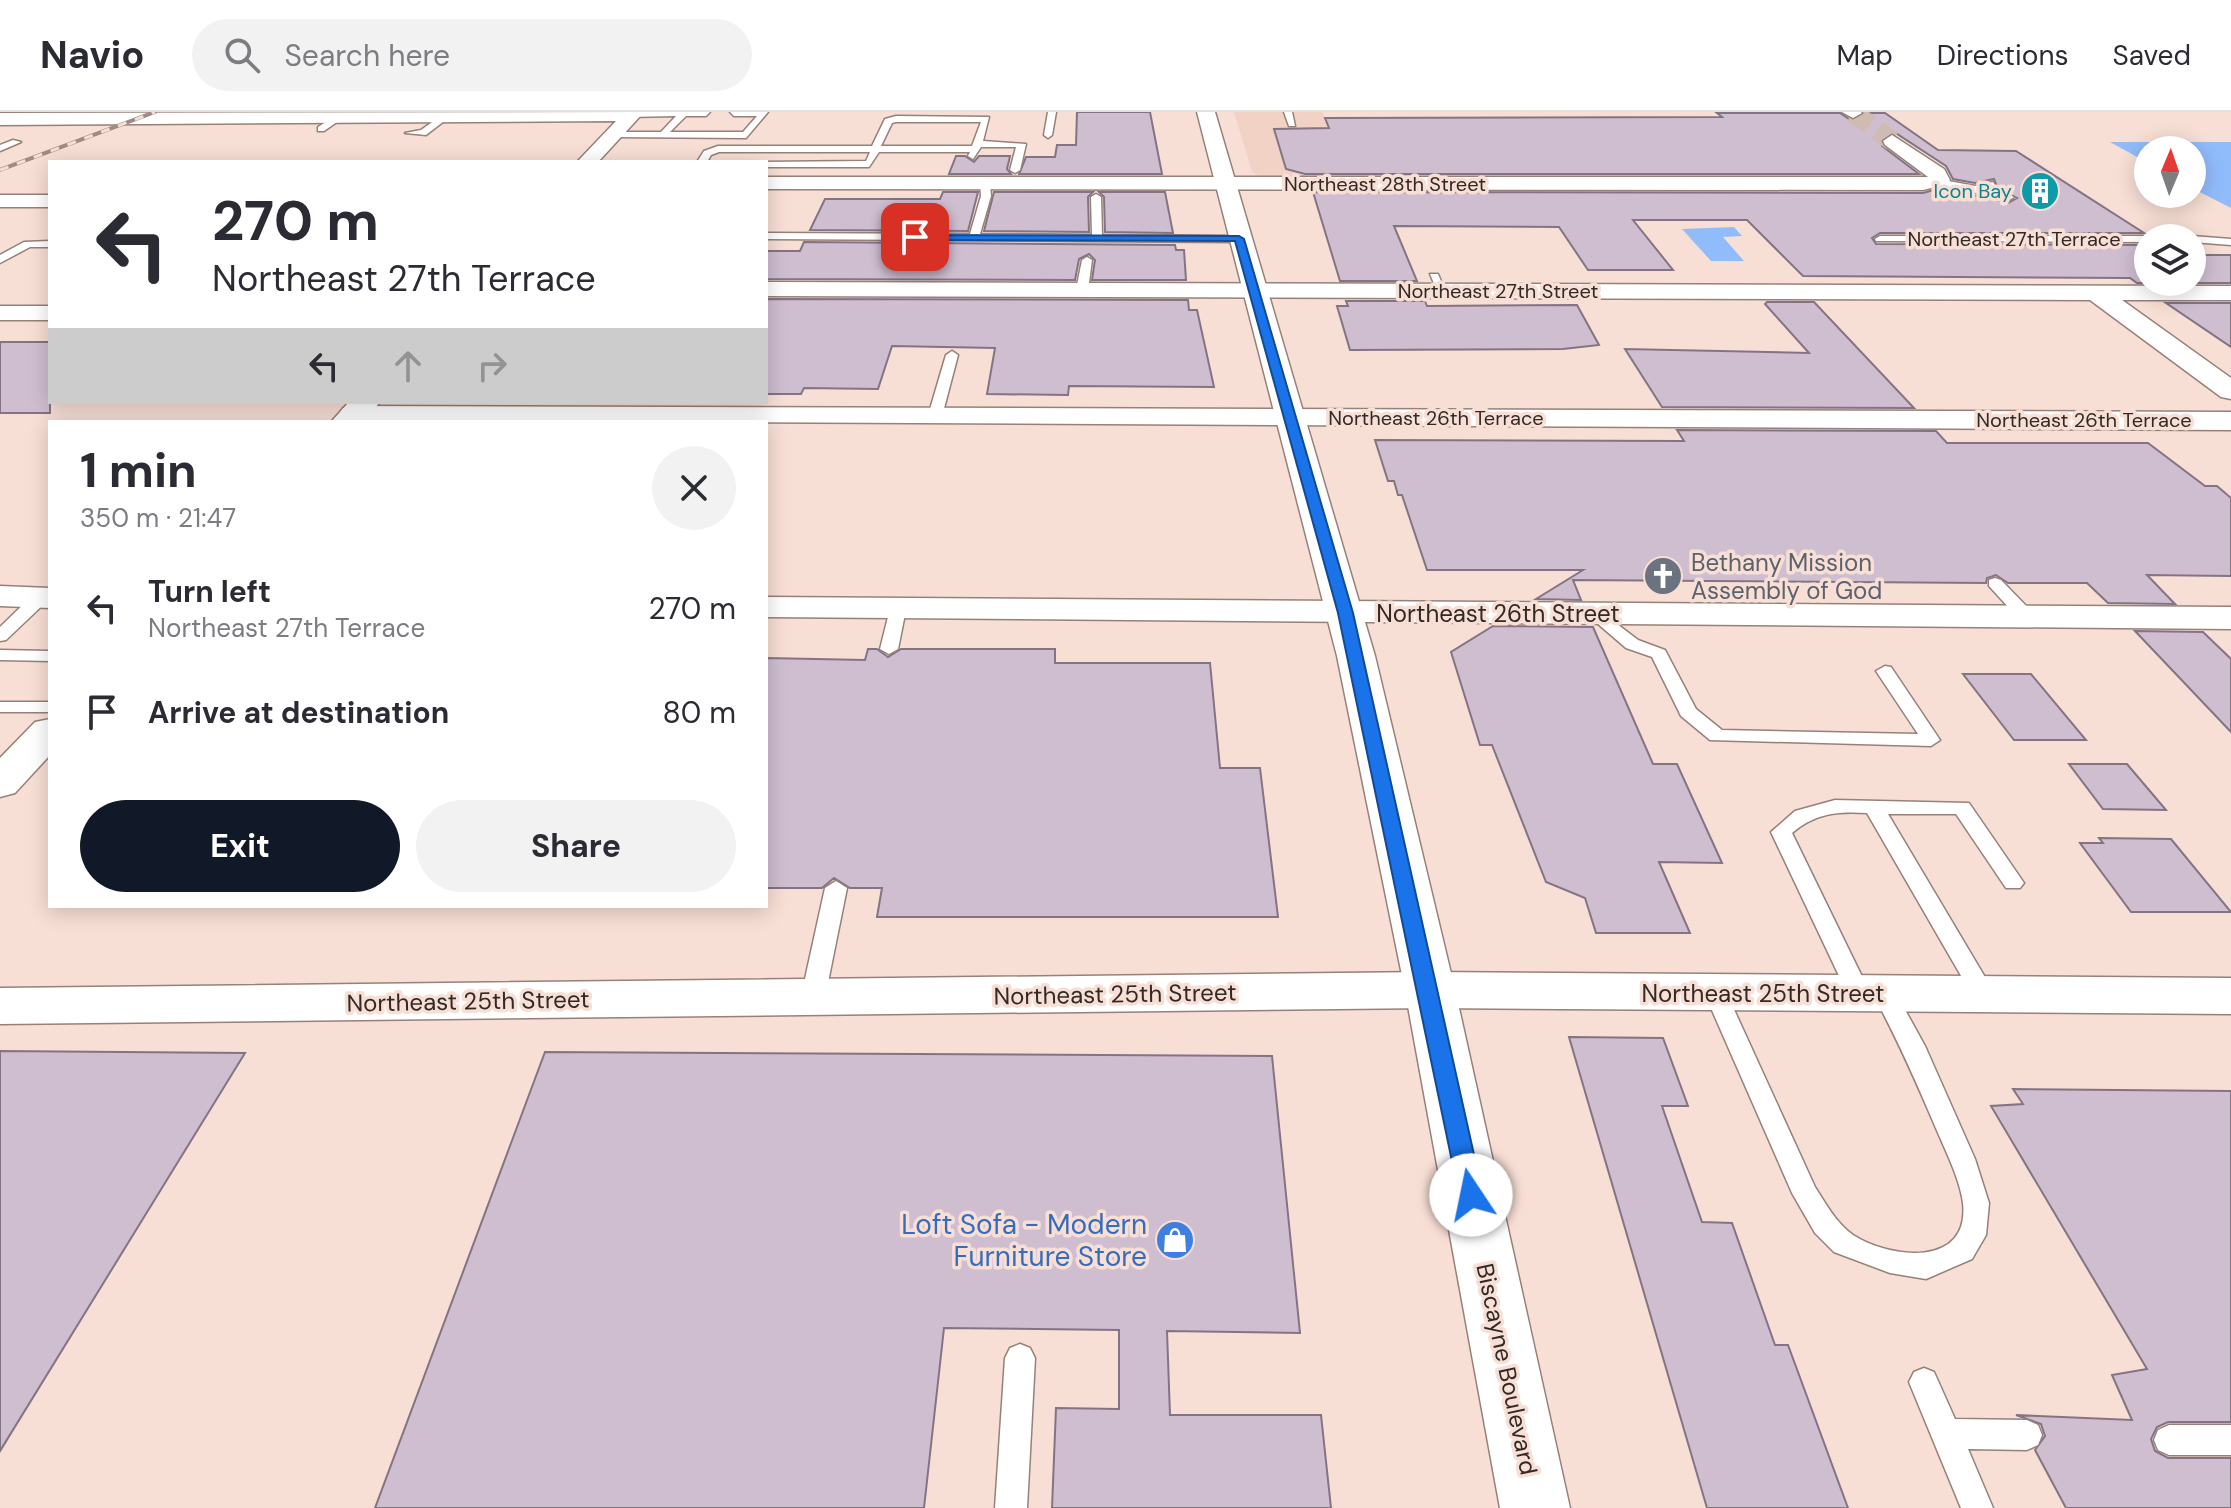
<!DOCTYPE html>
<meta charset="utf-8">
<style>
:root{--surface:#fff;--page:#f2f2f3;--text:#2b2b33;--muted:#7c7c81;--line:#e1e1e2;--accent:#111827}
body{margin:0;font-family:"DM Sans",sans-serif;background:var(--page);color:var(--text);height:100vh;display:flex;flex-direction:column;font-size:30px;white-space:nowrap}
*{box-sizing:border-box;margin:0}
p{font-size:26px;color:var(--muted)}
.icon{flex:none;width:44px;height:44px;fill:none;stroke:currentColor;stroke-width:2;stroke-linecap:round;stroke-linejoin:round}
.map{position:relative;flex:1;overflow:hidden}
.panel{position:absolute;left:48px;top:308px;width:720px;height:488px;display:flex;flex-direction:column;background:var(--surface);border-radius:0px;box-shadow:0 4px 20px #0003}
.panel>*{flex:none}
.guide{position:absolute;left:48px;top:48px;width:720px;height:244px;border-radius:0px;box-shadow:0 4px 20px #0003;background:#fff;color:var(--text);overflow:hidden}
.needle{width:52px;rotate:2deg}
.tools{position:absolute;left:2134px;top:24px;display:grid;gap:16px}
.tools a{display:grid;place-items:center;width:72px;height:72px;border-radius:50%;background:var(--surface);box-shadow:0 4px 20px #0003;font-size:40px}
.pin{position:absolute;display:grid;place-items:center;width:68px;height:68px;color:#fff;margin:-34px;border-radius:16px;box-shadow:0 4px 12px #0006}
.me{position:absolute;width:88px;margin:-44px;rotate:349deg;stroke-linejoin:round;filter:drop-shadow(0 0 6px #0008)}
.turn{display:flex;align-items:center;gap:28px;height:168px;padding:0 32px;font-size:36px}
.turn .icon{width:104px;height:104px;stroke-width:2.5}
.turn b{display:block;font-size:56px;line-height:68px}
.lanes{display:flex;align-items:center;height:76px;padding:0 32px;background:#0003;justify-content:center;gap:40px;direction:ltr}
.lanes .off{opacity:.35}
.round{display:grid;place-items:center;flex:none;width:84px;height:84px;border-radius:42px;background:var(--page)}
.overview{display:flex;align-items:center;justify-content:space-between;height:136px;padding:0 32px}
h1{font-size:48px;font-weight:700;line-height:60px}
.action{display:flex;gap:16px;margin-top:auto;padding:16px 32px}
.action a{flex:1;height:92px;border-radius:48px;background:var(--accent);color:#fff;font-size:32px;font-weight:700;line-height:92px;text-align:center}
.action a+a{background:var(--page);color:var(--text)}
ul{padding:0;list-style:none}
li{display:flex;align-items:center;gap:24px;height:104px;padding:0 32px}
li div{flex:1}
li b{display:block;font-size:30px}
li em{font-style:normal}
header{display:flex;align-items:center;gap:48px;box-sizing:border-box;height:112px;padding:0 40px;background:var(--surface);border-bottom:2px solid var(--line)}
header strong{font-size:38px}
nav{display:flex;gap:44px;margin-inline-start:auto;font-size:28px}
.search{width:560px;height:72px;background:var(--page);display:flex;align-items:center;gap:20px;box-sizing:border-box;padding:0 28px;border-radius:44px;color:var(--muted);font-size:30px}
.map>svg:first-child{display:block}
.built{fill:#f2d2c5}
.water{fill:#91bcfb}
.building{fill:#cfbed0;stroke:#837484;stroke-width:2}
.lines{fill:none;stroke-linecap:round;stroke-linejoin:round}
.street-tunnel{stroke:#d0bbb2;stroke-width:20;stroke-dasharray:20 10;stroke-linecap:butt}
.lane-casing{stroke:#978077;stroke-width:3}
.street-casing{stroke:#978077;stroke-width:3}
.secondary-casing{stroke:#978077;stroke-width:3}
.primary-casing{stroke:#978077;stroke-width:3}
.lane{fill:#fff;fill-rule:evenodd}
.street{fill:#fff;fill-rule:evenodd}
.secondary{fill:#fff;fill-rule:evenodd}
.primary{fill:#fff;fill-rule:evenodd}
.rail-casing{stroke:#9d8b84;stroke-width:4}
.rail{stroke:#f8dfd5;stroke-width:3;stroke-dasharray:9;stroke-linecap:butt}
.route{fill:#1a73e8;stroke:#114b97;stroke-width:2}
.labels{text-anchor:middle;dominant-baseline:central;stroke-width:7;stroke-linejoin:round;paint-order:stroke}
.far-street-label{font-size:20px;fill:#322925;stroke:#f8dfd5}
.far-culture-label{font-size:20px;fill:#0d838f;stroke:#f8dfd5;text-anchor:end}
.worship-label{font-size:24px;fill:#5b616d;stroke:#f8dfd5;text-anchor:start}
.street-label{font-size:24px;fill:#322925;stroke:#f8dfd5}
.near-shop-label{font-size:28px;fill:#366cbe;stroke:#f8dfd5;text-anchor:end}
</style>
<header>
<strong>Navio</strong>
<div class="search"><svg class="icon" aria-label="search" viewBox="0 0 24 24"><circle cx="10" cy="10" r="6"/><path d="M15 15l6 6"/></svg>Search here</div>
<nav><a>Map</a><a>Directions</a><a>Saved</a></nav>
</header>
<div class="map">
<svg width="2231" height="1396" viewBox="0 0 2231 1396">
<rect width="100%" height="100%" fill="#f8dfd5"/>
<!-- built -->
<path class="built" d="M1234 0H1323L1332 29H1390L1406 67 1259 64 1252 60Z"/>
<!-- water -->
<path class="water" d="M2110 30H2231V96L2192 76V38H2148V51Z
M1734 115 1742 124 1723 125 1744 149H1711L1682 117Z"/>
<!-- building -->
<path class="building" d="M1077 0H1150L1162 62H1019L1026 45H1055L1057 33H1076Z
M1717 1H1840L1852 9 1865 1H1885L1938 38 2016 39 2144 121H1880L1872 126 1876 132 2148 133V170H2192V143H2231V171H2137L2130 166 1803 164 1747 108H1633L1673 158H1588L1559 115 1394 114 1417 169H1340L1313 80 1923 81 1941 76 2008 91 2017 86 1998 77 1994 67 1975 71 1953 67 1946 54 1894 20 1881 26 1882 34 1919 62H1305L1286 57 1274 17 1329 16 1325 6 1722 5Z
M956 44H965L974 50 979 44H1010L1007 57 1011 62H949Z
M943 80H978L968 119 810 118 825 87H940Z
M994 80H1093L1088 85 1089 120 984 119Z
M1099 80H1165L1173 121 1105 120 1104 85Z
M804 130 1175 133 1176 138H1184L1186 168H1092L1095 148 1089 142 1079 147 1075 168 766 167V139H800Z
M766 187 1188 188 1189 198H1197L1214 275 1069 274 1068 283 987 282 995 236 892 234 878 277 804 276 801 282H766Z
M1346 189H1425L1427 194 1577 193 1599 233 1563 237 1350 238 1337 194H1348Z
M1767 190H1814L1914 296 1662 295 1625 237 1809 241 1765 192Z
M2166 191H2231V235Z
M0 230H50V301H0Z
M1677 318 1936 319 1947 331H2148L2205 374H2217L2231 386V464L2147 463 2175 492 2108 491 2087 471H2008L1996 463 1987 466 1986 471 1573 468 1581 488 1536 487 1583 458H1427L1402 383H1398L1394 369H1388L1375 328 1684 329Z
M1493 514 1593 515 1653 652H1677L1722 751 1659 750 1690 821H1596L1585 786 1546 770 1492 633H1480L1451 540Z
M2135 519 2203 520 2231 547V620Z
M868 537H877L888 545 901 537H1055V551H1210L1220 656H1260L1278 805H877L882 776H850L834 766 822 776H766V546L865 548Z
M1963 562H2031L2086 628H2014Z
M2069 652H2127L2166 698 2103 697Z
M2099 726 2171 727 2231 800H2131L2080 731H2103Z
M1569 925 1663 926 1688 994H1662L1702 1110 1732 1111 1775 1233H1788L1848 1396H1707Z
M0 939 245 941 0 1339Z
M545 940 1272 944 1300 1221 1167 1219 1170 1303H1321L1331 1396H1052L1056 1296 1119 1297V1218L944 1216 924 1396H375Z
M2013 977 2231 979V1310H2168L2157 1315 2151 1327 2155 1339 2168 1346H2231V1396H2066L2035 1338 2045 1324 2041 1312 2016 1303 2132 1308 2112 1263 2147 1257 1991 994 2023 992Z"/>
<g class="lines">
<!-- street-tunnel -->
<path class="street-tunnel" d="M1853 1 1892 29"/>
<!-- lane casing -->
<g class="lane-casing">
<path id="lane" d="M632 0H710L706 4H686L670 20H743L757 4H734L730 0H768L746 26 610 25 613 20H661L676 4 629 5Z
M1048 0H1056L1052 23 1048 26 1044 23Z
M1284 0H1292L1295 14H1289Z
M340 1 347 3 324 19H318V15Z
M445 1 452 3 426 23 405 21 421 18Z
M896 4 989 5 983 29 1026 32 1020 58 1015 61 1010 58 1016 35H981L973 47 968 44 970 40H879L869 55H766V50H763L866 49 870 40H719L711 43 707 50H697L704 39 718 34H872L885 7ZM896 10H981L972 34H881L892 11Z
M13 28 21 30 0 39V33Z
M1938 67 1975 74 1993 70 1996 75 1988 77 2014 85 2009 88 1935 72Z
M985 68 990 71 991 84 980 122 1092 123 1091 85 1096 82 1101 85 1102 123 1239 124 1244 127 1239 130 766 127V121L970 122 981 84 980 71Z
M1880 124H2148L2153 126H2148V130L1876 129 1875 127Z
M2192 124 2231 127V133L2192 130V126H2187Z
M50 129V135H30L0 151V143L24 130Z
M1087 145 1092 148 1088 178 1082 181 1076 178 1082 148Z
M1430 162H1438L1446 181H1438Z
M952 239 958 243 942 304 930 307 928 304 946 243Z
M1995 466 2001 468 2033 501V509H2021L1989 474V468Z
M40 481 48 486 46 490 6 528 0 529V515L34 482Z
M898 492 906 497 898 537 889 542 880 537 890 497Z
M1596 496 1638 528 1665 538 1696 597 1722 618 1918 622 1876 559 1885 554 1891 555 1940 628 1931 634 1710 628 1681 604 1652 545 1626 536 1590 505V497Z
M0 538 50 539V549L0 548Z
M0 590H50V600H0Z
M1835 688 1969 691 2024 771 2020 776H2006L1956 702H1888L1995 882 1991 888H1975L1867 701C1838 699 1815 701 1792 721L1870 881 1866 887H1850L1771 720 1795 699Z
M836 769 847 776 825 885 821 891 813 894 805 891 801 885 825 776Z
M1715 872 1723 874 1726 880 1815 1075C1826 1092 1836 1111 1853 1123 1890 1147 1970 1156 1963 1091 1960 1068 1947 1042 1938 1021 1918 974 1898 928 1873 882L1877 876H1893L1925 934 1975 1047 1989 1091 1986 1123 1972 1147 1926 1167 1890 1161 1834 1140 1815 1121 1792 1081 1704 880 1707 874Z
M1020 1232 1030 1236 1035 1246 1027 1396H995L1005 1246 1010 1236Z
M1924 1256 1934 1260 1955 1307 2027 1308 2038 1313 2042 1323 2038 1333 2027 1338 1968 1337 1993 1396H1961L1909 1270 1914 1260Z
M2169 1313H2231V1343H2169L2158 1338 2154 1328 2158 1318Z"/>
</g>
<!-- street casing -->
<g class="street-casing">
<path id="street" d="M1842 0H1861L1862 1 1853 6Z
M1892 23 1944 57 1950 68 1947 72 1923 78 766 77V65H1928L1885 33 1883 29Z
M0 83H50V95H0Z
M766 170 2231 174V188H2122L2231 266V287L2221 285 2090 188 766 184Z
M0 194H50V208H0Z
M353 294 2231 300V318L343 308 339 302 343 296Z
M0 474 50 476V496L0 494Z
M766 485 2231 495V517L766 505Z
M1430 860 2231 866V902L1430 896 0 912V876Z"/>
</g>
<!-- secondary casing -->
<g class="secondary-casing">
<path id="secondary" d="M644 0 598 50H577L616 9 0 13V1Z
M349 290H380L363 310H331Z
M50 607V643L15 681 0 685V646L35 610Z"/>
</g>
<!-- primary casing -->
<g class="primary-casing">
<path id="primary" d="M1197 0H1215L1375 544 1455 878 1570 1396H1500L1405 878 1337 544Z"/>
</g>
<!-- lane -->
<use href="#lane" class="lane"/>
<!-- street -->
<use href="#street" class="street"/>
<!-- secondary -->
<use href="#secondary" class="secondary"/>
<!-- primary -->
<use href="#primary" class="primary"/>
<!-- rail casing -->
<g class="rail-casing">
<path id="rail" d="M0 58 155 0"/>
</g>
<!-- rail -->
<use href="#rail" class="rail"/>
</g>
<!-- route -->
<path class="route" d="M911 123 1239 124 1244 127 1353 501 1483 1083 1480 1090 1471 1093 1463 1090 1459 1083 1338 501 1235 129 915 128Z"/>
<!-- icons -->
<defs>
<g id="building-disc" transform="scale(2)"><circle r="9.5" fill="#0f9aa8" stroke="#f8dfd5"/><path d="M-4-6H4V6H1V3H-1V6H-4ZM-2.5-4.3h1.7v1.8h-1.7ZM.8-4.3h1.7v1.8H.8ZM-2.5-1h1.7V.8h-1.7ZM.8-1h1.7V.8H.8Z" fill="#fff"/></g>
<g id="church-disc" transform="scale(2)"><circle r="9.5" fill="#6b7280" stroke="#f8dfd5"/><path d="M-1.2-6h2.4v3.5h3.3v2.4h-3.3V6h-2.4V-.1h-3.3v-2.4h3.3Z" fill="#fff"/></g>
<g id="shop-disc" transform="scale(2)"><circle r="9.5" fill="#3f7fe0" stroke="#f8dfd5"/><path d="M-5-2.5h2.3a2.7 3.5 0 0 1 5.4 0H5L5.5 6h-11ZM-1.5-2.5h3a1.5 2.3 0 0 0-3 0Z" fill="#fff"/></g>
</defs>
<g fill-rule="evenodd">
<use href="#building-disc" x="2040" y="79"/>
<use href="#church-disc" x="1663" y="464"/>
<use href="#shop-disc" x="1175" y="1128"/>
</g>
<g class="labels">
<!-- far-street labels -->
<g class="far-street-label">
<text x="1385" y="72">Northeast 28th Street</text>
<text x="2014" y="127">Northeast 27th Terrace</text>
<text x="1498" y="179">Northeast 27th Street</text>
<text x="1436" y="306">Northeast 26th Terrace</text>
<text x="2084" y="308">Northeast 26th Terrace</text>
</g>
<!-- far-culture labels -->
<g class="far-culture-label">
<text x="2012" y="79">Icon Bay</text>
</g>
<!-- worship labels -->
<g class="worship-label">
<text x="1691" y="450">Bethany Mission<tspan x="1691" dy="28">Assembly of God</tspan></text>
</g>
<!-- street labels -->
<g class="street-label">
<text x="1498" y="501">Northeast 26th Street</text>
<text x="1763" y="881">Northeast 25th Street</text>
<text transform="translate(1115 882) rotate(-1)">Northeast 25th Street</text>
<text transform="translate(468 889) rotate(-1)">Northeast 25th Street</text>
<text transform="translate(1507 1257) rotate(78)">Biscayne Boulevard</text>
</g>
<!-- near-shop labels -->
<g class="near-shop-label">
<text x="1147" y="1112">Loft Sofa - Modern<tspan x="1147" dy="32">Furniture Store</tspan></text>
</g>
</g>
</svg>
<div class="tools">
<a><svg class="needle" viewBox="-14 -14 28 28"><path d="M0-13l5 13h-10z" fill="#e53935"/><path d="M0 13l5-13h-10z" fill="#7c7c81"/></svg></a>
<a><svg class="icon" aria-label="layers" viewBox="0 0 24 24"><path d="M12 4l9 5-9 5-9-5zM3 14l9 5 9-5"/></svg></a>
</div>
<div class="pin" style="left:915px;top:125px;background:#d93025"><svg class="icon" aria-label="arrive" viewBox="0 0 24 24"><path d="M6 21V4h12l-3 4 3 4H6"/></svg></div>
<svg class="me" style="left:1471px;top:1083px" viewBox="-20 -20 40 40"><circle r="19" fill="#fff"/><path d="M0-13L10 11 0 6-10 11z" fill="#1a73e8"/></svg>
<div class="guide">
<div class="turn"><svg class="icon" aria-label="left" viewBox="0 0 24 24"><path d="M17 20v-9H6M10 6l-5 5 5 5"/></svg><div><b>270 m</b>Northeast 27th Terrace</div></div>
<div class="lanes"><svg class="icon" aria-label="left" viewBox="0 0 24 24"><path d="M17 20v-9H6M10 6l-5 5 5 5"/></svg><svg class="icon off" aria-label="ahead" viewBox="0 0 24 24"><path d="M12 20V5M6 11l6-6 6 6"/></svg><svg class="icon off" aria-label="right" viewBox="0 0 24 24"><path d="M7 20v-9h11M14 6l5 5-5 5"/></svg></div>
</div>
<section class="panel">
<div class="overview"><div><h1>1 min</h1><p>350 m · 21:47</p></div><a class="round"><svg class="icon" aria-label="close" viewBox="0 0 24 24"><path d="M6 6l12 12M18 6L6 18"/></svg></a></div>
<ul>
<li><svg class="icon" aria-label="left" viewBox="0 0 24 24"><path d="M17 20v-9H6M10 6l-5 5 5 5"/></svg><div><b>Turn left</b><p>Northeast 27th Terrace</p></div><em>270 m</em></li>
<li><svg class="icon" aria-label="arrive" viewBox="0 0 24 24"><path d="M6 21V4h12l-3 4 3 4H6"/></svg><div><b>Arrive at destination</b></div><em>80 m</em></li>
</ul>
<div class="action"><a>Exit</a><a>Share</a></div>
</section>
</div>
